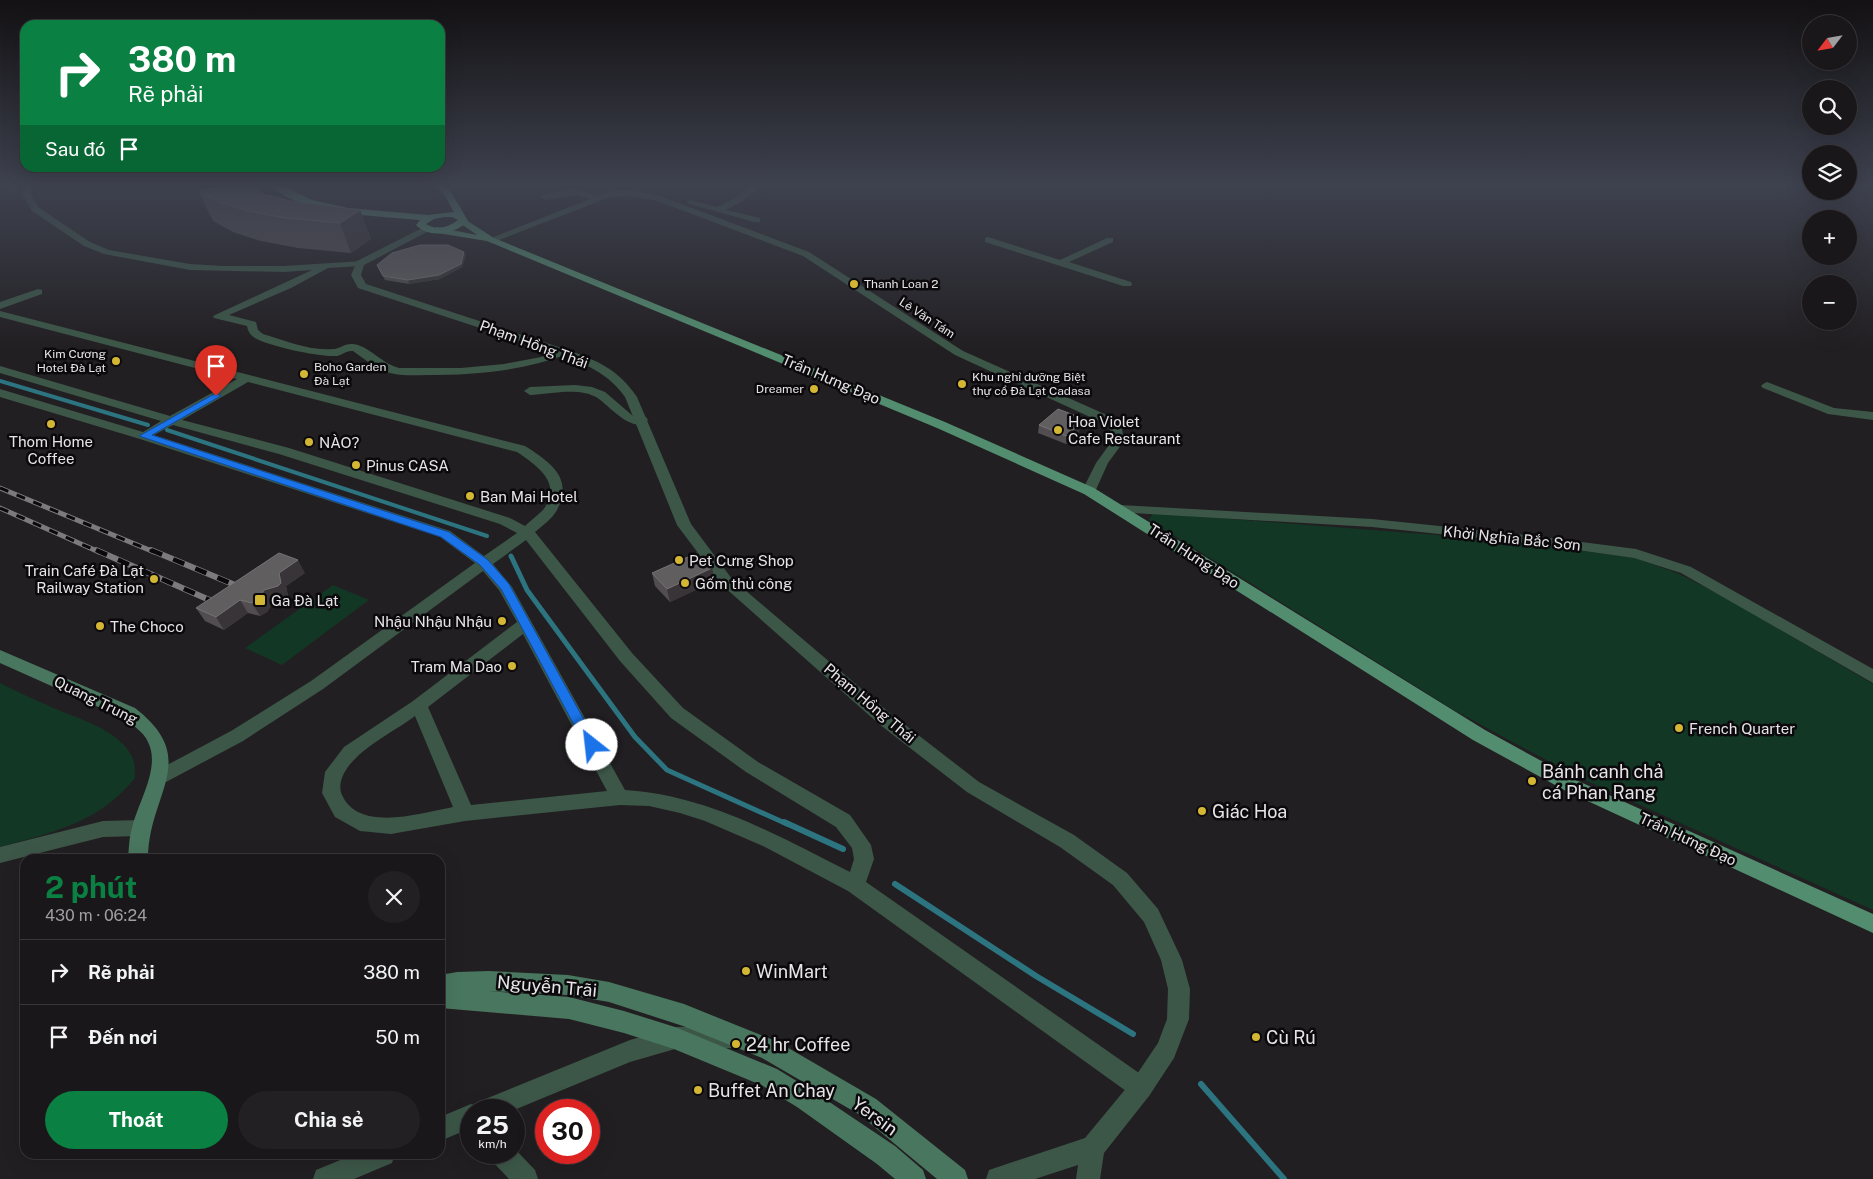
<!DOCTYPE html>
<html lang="vi">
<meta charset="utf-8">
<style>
:root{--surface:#1a171a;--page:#232023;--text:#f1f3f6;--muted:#9f9fa2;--line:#383639;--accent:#0b8043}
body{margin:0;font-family:"Public Sans",sans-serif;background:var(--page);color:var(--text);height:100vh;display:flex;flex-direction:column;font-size:19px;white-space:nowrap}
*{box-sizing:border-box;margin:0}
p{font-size:16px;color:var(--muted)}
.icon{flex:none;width:28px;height:28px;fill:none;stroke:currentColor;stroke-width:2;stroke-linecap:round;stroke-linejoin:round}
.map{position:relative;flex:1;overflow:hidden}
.details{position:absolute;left:20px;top:854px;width:425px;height:305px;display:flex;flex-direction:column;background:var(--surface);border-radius:15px;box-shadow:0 5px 20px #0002,0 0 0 1px var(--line)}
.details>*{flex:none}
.guide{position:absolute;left:20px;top:20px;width:425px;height:152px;border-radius:15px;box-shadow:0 5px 20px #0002,0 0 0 1px var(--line);background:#0b8043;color:#fff;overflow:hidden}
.needle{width:32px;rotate:239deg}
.fabs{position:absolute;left:1802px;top:15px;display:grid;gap:10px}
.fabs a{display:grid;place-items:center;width:55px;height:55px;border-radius:50%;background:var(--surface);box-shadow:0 5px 20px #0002,0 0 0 1px var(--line);font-size:25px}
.speed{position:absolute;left:460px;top:1099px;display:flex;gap:10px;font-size:25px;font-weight:700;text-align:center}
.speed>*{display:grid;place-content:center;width:65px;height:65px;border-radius:50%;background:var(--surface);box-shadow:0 5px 20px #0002,0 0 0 1px var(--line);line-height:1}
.speed small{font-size:12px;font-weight:400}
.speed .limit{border:8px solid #d22;background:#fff;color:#111}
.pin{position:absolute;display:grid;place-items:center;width:42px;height:42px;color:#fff;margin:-51px -21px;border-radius:50% 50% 50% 0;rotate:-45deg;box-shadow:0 0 5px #0007}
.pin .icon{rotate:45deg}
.me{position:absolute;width:55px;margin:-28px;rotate:331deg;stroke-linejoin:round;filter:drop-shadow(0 0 4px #0008)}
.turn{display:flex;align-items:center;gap:18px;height:105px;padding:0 25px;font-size:22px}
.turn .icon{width:65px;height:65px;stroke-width:2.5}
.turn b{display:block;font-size:35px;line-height:42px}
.then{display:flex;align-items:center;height:48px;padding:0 25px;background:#0003;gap:10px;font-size:19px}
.round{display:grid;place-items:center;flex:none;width:52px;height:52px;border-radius:26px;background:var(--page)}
.summary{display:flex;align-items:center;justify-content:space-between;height:85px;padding:0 25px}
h1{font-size:30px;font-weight:700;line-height:38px;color:var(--accent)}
.primary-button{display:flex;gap:10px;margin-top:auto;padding:10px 25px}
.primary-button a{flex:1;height:58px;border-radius:30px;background:var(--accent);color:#fff;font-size:20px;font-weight:700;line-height:58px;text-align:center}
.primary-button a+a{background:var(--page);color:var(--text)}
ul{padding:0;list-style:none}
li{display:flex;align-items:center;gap:15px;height:65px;padding:0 25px;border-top:1px solid var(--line)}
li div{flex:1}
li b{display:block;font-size:19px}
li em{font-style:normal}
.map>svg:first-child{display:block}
.green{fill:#123725}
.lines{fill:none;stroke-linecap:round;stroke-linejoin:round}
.stream-far2{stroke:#2c7480;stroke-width:4}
.stream-far1{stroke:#2c7480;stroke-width:5}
.stream{stroke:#2c7480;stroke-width:6}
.minor{fill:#3c5748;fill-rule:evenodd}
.tertiary{fill:#3c5748;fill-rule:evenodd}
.secondary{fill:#49765e;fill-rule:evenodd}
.primary{fill:#538d6f;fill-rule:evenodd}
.trunk{fill:#579877;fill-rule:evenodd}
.rail-far1-casing{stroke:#7c7a7c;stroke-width:5}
.rail-casing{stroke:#7c7a7c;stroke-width:6}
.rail-far1{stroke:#0b090b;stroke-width:3;stroke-dasharray:9;stroke-linecap:butt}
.rail{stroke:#0b090b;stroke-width:4.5;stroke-dasharray:12;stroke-linecap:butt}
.wall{fill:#514d50}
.shaded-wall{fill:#383437}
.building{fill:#615e60;stroke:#767375}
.route{fill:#1a73e8;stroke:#114b97}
.poi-dot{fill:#d4b635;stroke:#0b090b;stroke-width:2}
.labels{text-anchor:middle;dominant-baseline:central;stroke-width:5;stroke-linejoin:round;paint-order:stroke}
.far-poi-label{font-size:12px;fill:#e6e4e6;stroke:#0b090b;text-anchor:start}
.far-street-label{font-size:12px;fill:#e6e4e6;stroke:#0b090b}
.street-label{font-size:15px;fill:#e6e4e6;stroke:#0b090b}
.poi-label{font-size:15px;fill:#e6e4e6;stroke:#0b090b;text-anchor:start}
.near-poi-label{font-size:18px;fill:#e6e4e6;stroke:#0b090b;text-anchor:start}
.near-street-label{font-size:18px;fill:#e6e4e6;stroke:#0b090b}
</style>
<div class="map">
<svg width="1873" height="1179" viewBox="0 0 1873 1179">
<rect width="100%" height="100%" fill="#221f22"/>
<!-- green -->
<path class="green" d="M1153 513 1437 535 1541 545 1635 558 1677 573 1719 594 1873 684V910L1587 781 1518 745 1454 710 1149 520Z
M333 585 369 600 282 665 245 648Z
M0 683C16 691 33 699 49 706 75 718 121 729 133 759 135 764 135 772 135 778 99 823 53 832 0 847Z"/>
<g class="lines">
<!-- stream-far2 -->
<path class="stream-far2" d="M0 381 148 425
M167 430 487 536"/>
<!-- stream-far1 -->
<path class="stream-far1" d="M511 556 527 590 635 737 667 770 787 824"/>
<!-- stream -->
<path class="stream" d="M784 822 843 849
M895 884 1036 976 1133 1034
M1201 1084 1284 1179"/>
<!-- minor -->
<path class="minor" d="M23 184H31V195L38 207 90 242 109 250 190 264 223 266H284L363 261V265L360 266 328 268 291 288 229 315 256 322 258 330 263 334C284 340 309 351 332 349 342 349 345 341 358 345 373 350 383 364 399 368H461L504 364 541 357 564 349 570 352 568 354C522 371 476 375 428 375 413 375 396 377 382 370 372 366 362 357 353 351 346 350 342 356 335 356 319 357 268 346 255 338 250 335 248 331 247 326L214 318 213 316 312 270 284 272 190 270 104 254 84 246 32 211 23 195Z
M755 184H764L741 202 726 210 760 218V222H754L686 203 690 200 717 207 735 198Z
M577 189 598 196 609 192 629 190 660 196 809 252 963 351 1109 416 1122 429 1124 441 1108 463 1094 494H1084L1082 491 1096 463 1112 441 1110 430 1101 422 955 355 803 256 655 200 629 196 610 197 494 242 491 243 486 240 590 199 576 195 545 200 541 197 545 194Z
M988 237 1060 260 1107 238H1113V242L1069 262 1131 282 1132 284 1131 286H1123L985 242V238Z
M38 289 42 290V294L0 309V302Z
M0 311 525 446C550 462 574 478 557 510 552 519 542 526 535 532L632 653 683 708 758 762 850 815 871 845 874 859 866 882 1149 1080 1153 1088 1149 1096 1141 1100 1133 1096 848 891 765 847 705 821 680 813 649 806 620 805 465 821 391 834 360 831 335 817 322 793 325 772 344 747 413 701 517 622 499 590 483 571 323 689 243 741 166 782 160 784 154 782 151 777 154 772 231 731 311 681 475 563 440 537 140 439 0 397V389L143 432 161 421 0 373V366L170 416 237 379 0 317ZM248 382 517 452C536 465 564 483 543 510 538 515 531 520 525 526L510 518 289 448 182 420ZM173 425 279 454 500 524 517 533 484 556 450 531 154 435ZM526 540 620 661 671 718 746 772 836 827 852 848 854 859 850 872C779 836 707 795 625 790L512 587 493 564ZM523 634 607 791 471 805 428 707ZM415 716 453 807C421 813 359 833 342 795 336 782 347 766 356 758 369 744 399 728 415 716Z
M1767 382 1834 408 1873 412V420L1828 414 1763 388 1761 386 1763 384Z
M575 385 592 387 605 392 633 416 646 417 648 420C633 436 608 404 596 397 578 387 549 394 530 395L524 391 530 387Z
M141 820 148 822 150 828 148 834 141 836 103 837 0 863V847L103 821Z
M514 1148 535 1170 538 1179H509L492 1161 489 1152H514Z"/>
<!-- tertiary -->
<path class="tertiary" d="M426 226 431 229 429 231 364 265 361 275 366 284 568 350C598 361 618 369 637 397L691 524 732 579 891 714 979 782 1074 835 1127 873 1158 909 1182 960 1190 989 1189 1019 1174 1058 1149 1096 1104 1153 1100 1179H1076L1078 1165 1035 1179H986L989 1170 1085 1138 1133 1080 1158 1043 1167 1019 1168 989 1161 960 1144 922 1113 885 1060 847 967 792 879 724 722 585 677 525 625 397C609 374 586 364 560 354L358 288 351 275 357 261Z
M1120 505 1372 519 1535 536 1636 549 1691 567 1873 669V683L1681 573 1634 558 1535 544 1372 527 1115 512 1113 509 1115 506Z
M731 1026 739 1029 742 1037 739 1045 731 1048 675 1049 630 1062 514 1110H471V1128L440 1141V1117L471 1104 476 1106 478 1102 630 1040 675 1027Z
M355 1154H395L392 1163 354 1179H313L316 1170Z"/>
<!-- secondary -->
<path class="secondary" d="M0 650 135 708C202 760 148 793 148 859H128C129 848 129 838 132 828 138 802 161 768 148 742 143 731 132 725 123 718L0 663Z
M489 971 568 975 609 982 684 1004 778 1042 876 1099 965 1170 968 1179H937L860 1115 762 1058 683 1026 609 1002 568 995 488 991 569 997 624 1011 675 1027 777 1069 813 1091 895 1146 923 1170 926 1179H895L877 1164 797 1107 761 1085 674 1049 624 1033 569 1019 440 1008V975L457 972Z"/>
<!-- primary -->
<path class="primary" d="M463 218 494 238 945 422 1094 488 1485 730 1578 781 1873 914V933L1566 791 1473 740 1084 494 937 428 487 241 437 233 432 230 437 227 477 235 460 223V219Z"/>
<!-- trunk -->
<path class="trunk" d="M269 184H279L312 200 348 208 428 215 454 212 445 196 435 184H444L453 195 468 221C456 234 429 239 416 225L420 220C379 216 298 215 269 184ZM444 217H452L458 220C449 227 437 231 426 224L434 219Z"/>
<!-- rail-far1 casing -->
<g class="rail-far1-casing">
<path id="rail-far1" d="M0 488 154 552
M0 508 99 552"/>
</g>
<!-- rail casing -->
<g class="rail-casing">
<path id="rail" d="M96 550 214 602
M151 550 235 585"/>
</g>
<!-- rail-far1 -->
<use href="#rail-far1" class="rail-far1"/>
<!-- rail -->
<use href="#rail" class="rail"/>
</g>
<!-- wall -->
<path class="wall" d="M199 192 266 195 295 202 360 210 371 239 351 253 298 248 261 241 233 232 213 221Z
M466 255 462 267 440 279 409 284 385 280 377 265Z
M1073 422 1080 424 1079 432 1066 444 1038 433 1039 425Z
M305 573 286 586 288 596 286 599 272 604 267 612 260 616 248 613 224 630 205 621 196 608Z
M652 573 715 581 670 602 655 586Z"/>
<!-- shaded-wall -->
<path class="shaded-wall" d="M360 210 371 239 351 253 340 223Z
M464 252 466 255 462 267 440 279 409 284 408 280Z
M1074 415 1073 424 1069 420Z
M1080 424 1079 432 1066 444V436Z
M298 560 305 573 286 586 288 596 286 599 272 604 267 612 260 616 252 603 279 573Z
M712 568 715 581 670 602 667 589Z
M240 600 248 613 224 630 216 617Z"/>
<!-- building -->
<path class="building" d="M229 184H243L266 195 295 202 360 210 340 223 285 218 248 211 219 202 199 192Z
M420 245H448L464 252 461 264 439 275 408 280 383 276 377 265 392 253Z
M1058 409 1074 415 1069 420 1080 424 1066 436 1039 425Z
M279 553 298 560 279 573 281 583 278 586 264 590 259 599 252 603 240 600 216 617 196 608Z
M697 553 712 568 667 589 652 573Z"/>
<!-- sky -->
<linearGradient id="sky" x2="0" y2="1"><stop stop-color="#131113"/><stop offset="0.53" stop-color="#3e424f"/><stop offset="1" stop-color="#3e424f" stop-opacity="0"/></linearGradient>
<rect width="1873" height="349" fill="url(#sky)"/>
<!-- route -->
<path class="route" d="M216 393 221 396 219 397 152 435 449 532 488 560 509 584 598 745 596 749 592 750 587 749 501 589 480 565 441 537 139 436Z"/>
<!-- markers -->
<g class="poi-dot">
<circle cx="854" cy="284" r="5"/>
<circle cx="116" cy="361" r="5"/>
<circle cx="304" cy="374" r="5"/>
<circle cx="962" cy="384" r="5"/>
<circle cx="814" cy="389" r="5"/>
<circle cx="51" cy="424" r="5"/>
<circle cx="1058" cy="430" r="5"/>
<circle cx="309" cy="442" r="5"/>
<circle cx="356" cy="465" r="5"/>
<circle cx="470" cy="496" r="5"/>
<circle cx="679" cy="560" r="5"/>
<circle cx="154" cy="579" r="5"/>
<circle cx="685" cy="583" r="5"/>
<rect x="254" y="594" width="12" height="12" rx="2.5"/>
<circle cx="502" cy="621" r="5"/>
<circle cx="100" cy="626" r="5"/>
<circle cx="512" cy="666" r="5"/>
<circle cx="1679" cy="728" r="5"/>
<circle cx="1532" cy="781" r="5"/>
<circle cx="1202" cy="811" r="5"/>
<circle cx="746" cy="971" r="5"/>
<circle cx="1256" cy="1037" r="5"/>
<circle cx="736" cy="1044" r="5"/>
<circle cx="698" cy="1090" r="5"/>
</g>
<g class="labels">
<!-- far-poi labels -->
<g class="far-poi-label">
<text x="864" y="284">Thanh Loan 2</text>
<text x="106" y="354" text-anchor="end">Kim Cương<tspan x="106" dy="14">Hotel Đà Lạt</tspan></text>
<text x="314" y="367">Boho Garden<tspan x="314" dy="14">Đà Lạt</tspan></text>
<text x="972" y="377">Khu nghỉ dưỡng Biệt<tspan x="972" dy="14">thự cổ Đà Lạt Cadasa</tspan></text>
<text x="804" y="389" text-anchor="end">Dreamer</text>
</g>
<!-- far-street labels -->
<g class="far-street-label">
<text transform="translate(927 318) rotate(33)">Lê Văn Tám</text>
</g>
<!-- street labels -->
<g class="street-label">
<text transform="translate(534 344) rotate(20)">Phạm Hồng Thái</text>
<text transform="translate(831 379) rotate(23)">Trần Hưng Đạo</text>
<text transform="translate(1512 538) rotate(6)">Khởi Nghĩa Bắc Sơn</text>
<text transform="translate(1194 556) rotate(33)">Trần Hưng Đạo</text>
<text transform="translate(96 700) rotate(26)">Quang Trung</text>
<text transform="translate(870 703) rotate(40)">Phạm Hồng Thái</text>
<text transform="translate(1688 839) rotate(25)">Trần Hưng Đạo</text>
</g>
<!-- poi labels -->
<g class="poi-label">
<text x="1068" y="421">Hoa Violet<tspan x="1068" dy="17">Cafe Restaurant</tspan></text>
<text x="51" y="441" text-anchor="middle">Thom Home<tspan x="51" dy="17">Coffee</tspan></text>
<text x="319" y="442">NÀO?</text>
<text x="366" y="465">Pinus CASA</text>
<text x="480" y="496">Ban Mai Hotel</text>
<text x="689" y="560">Pet Cưng Shop</text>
<text x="144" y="570" text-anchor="end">Train Café Đà Lạt<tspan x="144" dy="17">Railway Station</tspan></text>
<text x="695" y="583">Gốm thủ công</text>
<text x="271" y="600">Ga Đà Lạt</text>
<text x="492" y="621" text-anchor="end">Nhậu Nhậu Nhậu</text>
<text x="110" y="626">The Choco</text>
<text x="502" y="666" text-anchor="end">Tram Ma Dao</text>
<text x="1689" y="728">French Quarter</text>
</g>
<!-- near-poi labels -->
<g class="near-poi-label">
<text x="1542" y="771">Bánh canh chả<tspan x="1542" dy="21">cá Phan Rang</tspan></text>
<text x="1212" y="811">Giác Hoa</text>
<text x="756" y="971">WinMart</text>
<text x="1266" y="1037">Cù Rú</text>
<text x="746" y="1044">24 hr Coffee</text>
<text x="708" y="1090">Buffet An Chay</text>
</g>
<!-- near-street labels -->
<g class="near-street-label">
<text transform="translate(547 986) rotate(5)">Nguyễn Trãi</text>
<text transform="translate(875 1116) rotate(36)">Yersin</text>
</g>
</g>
</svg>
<div class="fabs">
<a><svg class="needle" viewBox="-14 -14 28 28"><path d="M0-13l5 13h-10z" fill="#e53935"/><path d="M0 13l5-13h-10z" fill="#9f9fa2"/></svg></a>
<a><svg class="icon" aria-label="search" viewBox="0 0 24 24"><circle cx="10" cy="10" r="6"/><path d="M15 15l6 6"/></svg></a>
<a><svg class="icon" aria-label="layers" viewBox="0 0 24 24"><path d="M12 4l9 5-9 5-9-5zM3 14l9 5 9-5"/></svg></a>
<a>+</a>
<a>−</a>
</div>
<div class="speed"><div>25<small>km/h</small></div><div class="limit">30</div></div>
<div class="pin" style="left:216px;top:396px;background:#d93025"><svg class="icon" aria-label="arrive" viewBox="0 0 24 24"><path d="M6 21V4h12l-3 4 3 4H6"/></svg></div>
<svg class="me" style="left:592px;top:745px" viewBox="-20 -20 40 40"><circle r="19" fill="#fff"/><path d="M0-13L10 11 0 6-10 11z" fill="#1a73e8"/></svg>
<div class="guide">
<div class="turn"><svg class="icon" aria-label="right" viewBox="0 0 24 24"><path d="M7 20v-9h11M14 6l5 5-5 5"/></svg><div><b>380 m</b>Rẽ phải</div></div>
<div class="then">Sau đó<svg class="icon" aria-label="arrive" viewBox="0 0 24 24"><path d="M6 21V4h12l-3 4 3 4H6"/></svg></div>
</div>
<section class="details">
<div class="summary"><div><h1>2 phút</h1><p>430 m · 06:24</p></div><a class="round"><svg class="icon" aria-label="close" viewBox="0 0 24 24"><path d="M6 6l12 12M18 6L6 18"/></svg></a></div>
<ul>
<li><svg class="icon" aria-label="right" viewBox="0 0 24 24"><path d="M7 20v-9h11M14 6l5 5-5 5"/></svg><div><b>Rẽ phải</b></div><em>380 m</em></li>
<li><svg class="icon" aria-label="arrive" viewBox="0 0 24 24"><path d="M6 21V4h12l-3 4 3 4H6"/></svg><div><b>Đến nơi</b></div><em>50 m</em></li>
</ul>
<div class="primary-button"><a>Thoát</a><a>Chia sẻ</a></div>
</section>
</div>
